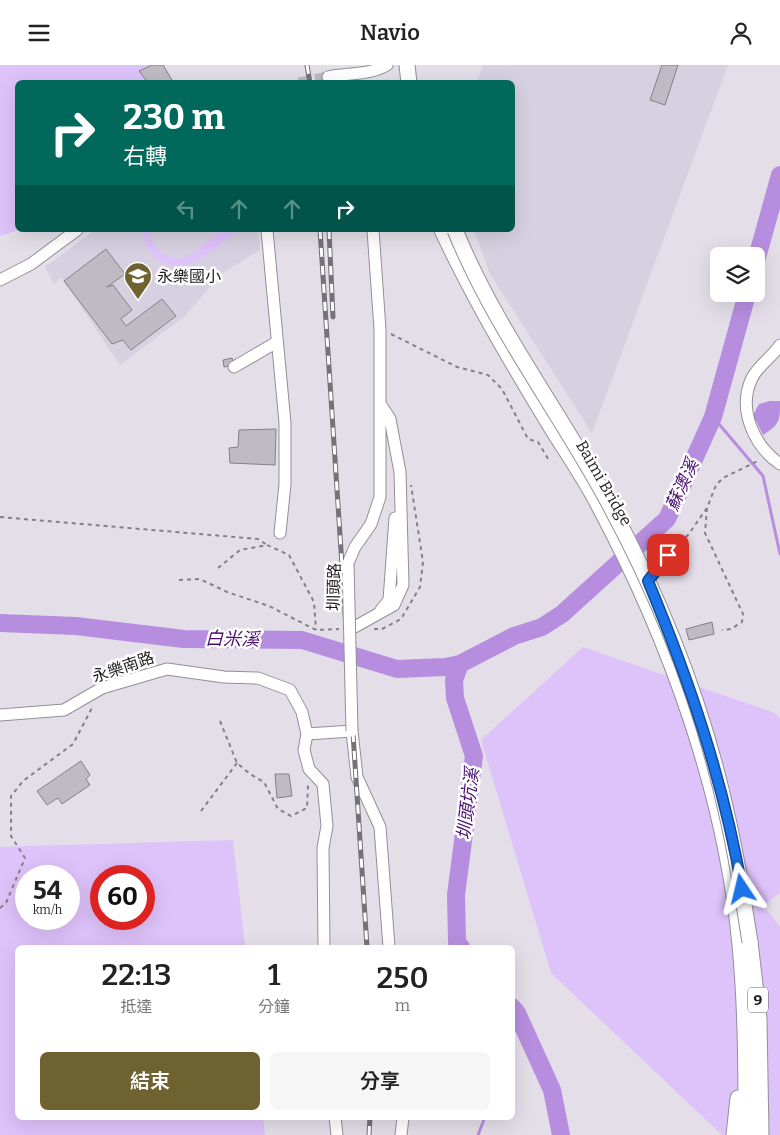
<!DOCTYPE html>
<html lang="zh-TW">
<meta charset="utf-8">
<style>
:root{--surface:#fff;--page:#f6f6f6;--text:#222;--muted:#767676;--accent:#6e6330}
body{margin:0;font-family:Bitter,"Noto Sans TC",serif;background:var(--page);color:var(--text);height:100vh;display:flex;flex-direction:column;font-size:19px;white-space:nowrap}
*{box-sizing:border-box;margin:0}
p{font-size:16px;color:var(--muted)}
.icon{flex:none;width:28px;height:28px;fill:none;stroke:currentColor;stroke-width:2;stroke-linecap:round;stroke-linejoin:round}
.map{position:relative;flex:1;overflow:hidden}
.details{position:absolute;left:15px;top:880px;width:500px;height:175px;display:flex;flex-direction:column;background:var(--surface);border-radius:8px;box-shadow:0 5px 20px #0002}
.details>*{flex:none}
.hud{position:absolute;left:15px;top:15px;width:500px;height:152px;border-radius:8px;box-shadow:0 5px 20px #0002;background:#00695c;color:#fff;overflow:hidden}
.fabs{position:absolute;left:710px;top:182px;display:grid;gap:10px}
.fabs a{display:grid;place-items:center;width:55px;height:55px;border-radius:8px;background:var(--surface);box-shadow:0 5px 20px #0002;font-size:25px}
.speed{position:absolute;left:15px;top:800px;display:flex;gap:10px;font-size:25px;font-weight:700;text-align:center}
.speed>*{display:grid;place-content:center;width:65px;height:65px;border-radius:50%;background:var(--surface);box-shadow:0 5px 20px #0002;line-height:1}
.speed small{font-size:12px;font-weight:400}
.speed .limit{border:8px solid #d22;background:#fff;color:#111}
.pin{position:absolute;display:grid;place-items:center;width:42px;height:42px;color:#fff;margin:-21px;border-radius:10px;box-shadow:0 2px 8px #0006}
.me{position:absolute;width:55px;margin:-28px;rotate:350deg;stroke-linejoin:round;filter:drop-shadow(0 0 4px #0008)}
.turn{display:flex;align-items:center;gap:18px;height:105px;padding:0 25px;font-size:22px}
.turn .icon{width:65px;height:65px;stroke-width:2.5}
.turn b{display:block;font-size:35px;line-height:42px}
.lanes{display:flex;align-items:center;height:48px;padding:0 25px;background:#0003;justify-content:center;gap:25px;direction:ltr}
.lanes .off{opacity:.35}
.eta{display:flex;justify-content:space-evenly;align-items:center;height:85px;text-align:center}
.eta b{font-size:30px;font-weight:600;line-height:35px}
.action{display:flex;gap:10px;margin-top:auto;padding:10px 25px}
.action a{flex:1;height:58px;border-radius:8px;background:var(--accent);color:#fff;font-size:20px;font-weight:600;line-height:58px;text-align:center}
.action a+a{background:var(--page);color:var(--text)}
header{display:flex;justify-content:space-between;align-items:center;height:65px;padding:0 25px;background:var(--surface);font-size:22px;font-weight:600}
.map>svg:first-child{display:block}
.built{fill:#d7d0e0}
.green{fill:#dec2fa;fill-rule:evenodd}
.water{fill:#b78edf}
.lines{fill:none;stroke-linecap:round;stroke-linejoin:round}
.stream{stroke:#b78edf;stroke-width:3}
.river{stroke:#b78edf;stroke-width:18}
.building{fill:#bfbac3;stroke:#848088}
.minor-tunnel{stroke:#bcb7c0;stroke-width:11;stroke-dasharray:11 5.5;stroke-linecap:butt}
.minor-casing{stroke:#938f98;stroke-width:13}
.major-casing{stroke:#938f98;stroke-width:17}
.path{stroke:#848088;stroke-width:2;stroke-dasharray:4 4;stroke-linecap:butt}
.minor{stroke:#fff;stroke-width:11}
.major{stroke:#fff;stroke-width:15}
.rail-casing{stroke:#747178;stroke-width:5}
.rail{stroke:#fff;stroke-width:3;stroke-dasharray:9;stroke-linecap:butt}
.minor-bridge-casing{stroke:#938f98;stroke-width:13;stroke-linecap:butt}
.major-bridge-casing{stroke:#938f98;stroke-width:17;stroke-linecap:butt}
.minor-bridge{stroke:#fff;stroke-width:11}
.major-bridge{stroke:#fff;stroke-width:15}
.route-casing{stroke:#114b97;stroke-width:12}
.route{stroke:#1a73e8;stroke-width:9}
.labels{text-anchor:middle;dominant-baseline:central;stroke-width:5;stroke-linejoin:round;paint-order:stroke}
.shield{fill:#fff;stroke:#626063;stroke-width:1}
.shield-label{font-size:15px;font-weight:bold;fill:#1e1c20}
.poi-label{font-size:16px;fill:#1e1c20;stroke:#fff;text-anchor:start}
.street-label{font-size:16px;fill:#1e1c20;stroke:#fff}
.water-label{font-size:18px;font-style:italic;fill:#4a0f70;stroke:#fff}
</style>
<header><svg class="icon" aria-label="menu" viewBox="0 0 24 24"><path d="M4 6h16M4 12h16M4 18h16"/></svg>Navio<svg class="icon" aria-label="person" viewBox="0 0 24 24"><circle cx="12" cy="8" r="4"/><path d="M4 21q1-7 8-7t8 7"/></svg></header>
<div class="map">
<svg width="780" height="1070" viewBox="0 0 780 1070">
<rect width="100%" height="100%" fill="#e3dee8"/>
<!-- built -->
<path class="built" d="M483 0H728L592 368 490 209 474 165H512V18L477 17Z
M95 165H258L260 185 221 209 185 251 120 300 61 212 54 219 45 202Z"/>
<!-- green -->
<path class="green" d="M0 0H161L146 17 18 18V165L0 171Z
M142 165H150C150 174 154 183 162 188 189 207 204 171 226 165 229 164 234 165 238 165 225 177 205 193 189 199 164 207 144 188 142 165Z
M583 582 775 648 780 653V828L763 840 780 862V1070H722L551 908 481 675Z
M233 775 245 882H18V1052L263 1053 265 1070H0V782ZM69 811V854H26V811ZM101 811H144V854H101Z"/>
<!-- water -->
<path class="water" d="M770 336H780C780 356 780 359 763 370L753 350 759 339Z"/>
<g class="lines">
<!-- stream -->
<path class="stream" d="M713 352 763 411 780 489
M457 877 458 882
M478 1070 485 1052"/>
<!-- river -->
<path class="river" d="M756 196 780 110
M0 558 76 561 184 574 302 575 397 604 445 602 460 599 514 571 542 562 562 549 667 454 713 352 747 229
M460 599 454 615 455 633 474 691 456 830 457 877 461 882
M512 942 517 948 552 1025 561 1070"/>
</g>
<!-- building -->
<path class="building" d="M152 0H163L172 15 167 18H148L139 6Z
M662 0H678L665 40 650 35Z
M106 184 125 209 107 222 113 220 132 245 121 254 126 261 162 234 176 251 131 285 123 275 112 279 64 216Z
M232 293 234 300 224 302 223 295Z
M276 364 275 400 230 398 229 383 238 382 239 365Z
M712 557 714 569 689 575 686 564Z
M81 696 90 710 86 714 90 720 62 739 58 733 47 740 37 726Z
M275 709H289L292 731 277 733Z"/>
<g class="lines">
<!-- minor-tunnel -->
<path class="minor-tunnel" d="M299 18 328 12"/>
<!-- minor casing -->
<g class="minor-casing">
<path id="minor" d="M328 12C348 8 370 10 387 0
M267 165 285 358V419L280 468
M0 215 31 199 77 165
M780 280C772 292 758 301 752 313 737 344 754 381 780 399
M234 302 277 277
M348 498 355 482 371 459 380 432V264L373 165
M642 518 648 516 668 490
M381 545 389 535 395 453
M351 564 394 540 403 520 400 407 390 354 381 340
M0 650 64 645 102 623 167 604 224 612 258 613 290 625 302 647 307 669 304 685 309 704 323 719 327 761 323 783 324 882
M307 669 352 666 357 712 380 762 389 882
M335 1052 337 1070
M401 1070 403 1052"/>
</g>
<!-- major casing -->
<g class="major-casing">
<path id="major" d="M407 0 409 18
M442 165C473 232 510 295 548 357 565 385 584 412 599 441 670 574 726 729 740 880 746 943 746 1006 746 1070
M750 877 759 954 761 1070
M734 1070 738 1033"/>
</g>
<!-- path -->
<path class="path" d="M391 269 457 302 488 310 502 324 528 374 538 377 550 397
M707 443 705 468 743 549 742 557 731 564 722 565
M0 452 258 474 267 480
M675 484 688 470 707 443 716 420 723 413 760 395
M218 503 240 485 267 480 289 490 314 537 316 565
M179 515 200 514 227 527 269 541 316 565 339 564
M374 564H382L401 554 420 522 423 497 411 420
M220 656 237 698 250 709 264 717 278 744 291 751 307 743 308 719
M201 746 237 698
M0 843 6 838 25 793 11 771V731L23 716 73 679 93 641"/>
<!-- minor -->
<use href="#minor" class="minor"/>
<!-- major -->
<use href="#major" class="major"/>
<!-- rail casing -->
<g class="rail-casing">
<path id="rail" d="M307 0 310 18
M320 165 367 882
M329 165 333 252
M369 1070 370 1052"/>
</g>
<!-- rail -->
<use href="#rail" class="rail"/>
<!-- minor-bridge casing -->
<g class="minor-bridge-casing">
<path id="minor-bridge" d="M348 498 352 666"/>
</g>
<!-- major-bridge casing -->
<g class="major-bridge-casing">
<path id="major-bridge" d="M455 165C494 261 557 343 606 433 660 532 703 640 727 750 737 792 743 834 750 877"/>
</g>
<!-- minor-bridge -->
<use href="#minor-bridge" class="minor-bridge"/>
<!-- major-bridge -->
<use href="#major-bridge" class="major-bridge"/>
</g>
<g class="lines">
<!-- route casing -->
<g class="route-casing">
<path id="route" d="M668 490 648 516C689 615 724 717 742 824"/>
</g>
<!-- route -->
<use href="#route" class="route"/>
</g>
<!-- icons -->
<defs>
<g id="school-pin" transform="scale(1.4375)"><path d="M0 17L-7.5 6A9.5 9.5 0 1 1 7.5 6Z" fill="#6e6330" stroke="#fff"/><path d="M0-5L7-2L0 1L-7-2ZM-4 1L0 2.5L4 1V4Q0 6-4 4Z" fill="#fff"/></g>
</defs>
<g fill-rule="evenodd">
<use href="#school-pin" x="138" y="211"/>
</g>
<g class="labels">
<!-- shield labels -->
<rect class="shield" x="748" y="922.5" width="20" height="25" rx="4"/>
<g class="shield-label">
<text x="758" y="935">9</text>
</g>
<!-- poi labels -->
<g class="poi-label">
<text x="157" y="211">永樂國小</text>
</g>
<!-- street labels -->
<g class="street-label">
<text transform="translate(604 418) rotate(60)">Baimi Bridge</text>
<text transform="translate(334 522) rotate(-89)">圳頭路</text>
<text transform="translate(123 602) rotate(-19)">永樂南路</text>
</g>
<!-- water labels -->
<g class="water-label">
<text transform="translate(682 420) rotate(-66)">蘇澳溪</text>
<text transform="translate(232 574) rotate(1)">白米溪</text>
<text transform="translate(468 739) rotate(-83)">圳頭坑溪</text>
</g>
</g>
</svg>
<div class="fabs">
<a><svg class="icon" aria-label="layers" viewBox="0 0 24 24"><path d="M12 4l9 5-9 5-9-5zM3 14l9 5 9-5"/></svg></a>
</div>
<div class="speed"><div>54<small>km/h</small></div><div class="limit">60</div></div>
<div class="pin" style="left:668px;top:490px;background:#d93025"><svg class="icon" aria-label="arrive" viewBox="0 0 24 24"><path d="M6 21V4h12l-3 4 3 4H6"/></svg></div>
<svg class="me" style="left:742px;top:824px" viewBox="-20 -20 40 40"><path d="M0-17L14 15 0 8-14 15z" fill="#1a73e8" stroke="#fff" stroke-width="4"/></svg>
<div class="hud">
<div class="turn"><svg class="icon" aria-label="right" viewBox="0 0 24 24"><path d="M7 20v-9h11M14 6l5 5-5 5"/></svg><div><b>230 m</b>右轉</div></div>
<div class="lanes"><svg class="icon off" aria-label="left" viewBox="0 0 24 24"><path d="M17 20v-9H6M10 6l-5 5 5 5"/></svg><svg class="icon off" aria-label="ahead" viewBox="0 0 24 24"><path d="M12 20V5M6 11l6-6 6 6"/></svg><svg class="icon off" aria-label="ahead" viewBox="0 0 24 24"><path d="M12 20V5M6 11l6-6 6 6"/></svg><svg class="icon" aria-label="right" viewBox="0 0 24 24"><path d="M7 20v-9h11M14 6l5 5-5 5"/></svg></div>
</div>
<section class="details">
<div class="eta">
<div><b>22:13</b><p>抵達</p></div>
<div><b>1</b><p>分鐘</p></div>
<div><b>250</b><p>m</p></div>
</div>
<div class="action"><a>結束</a><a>分享</a></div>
</section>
</div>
